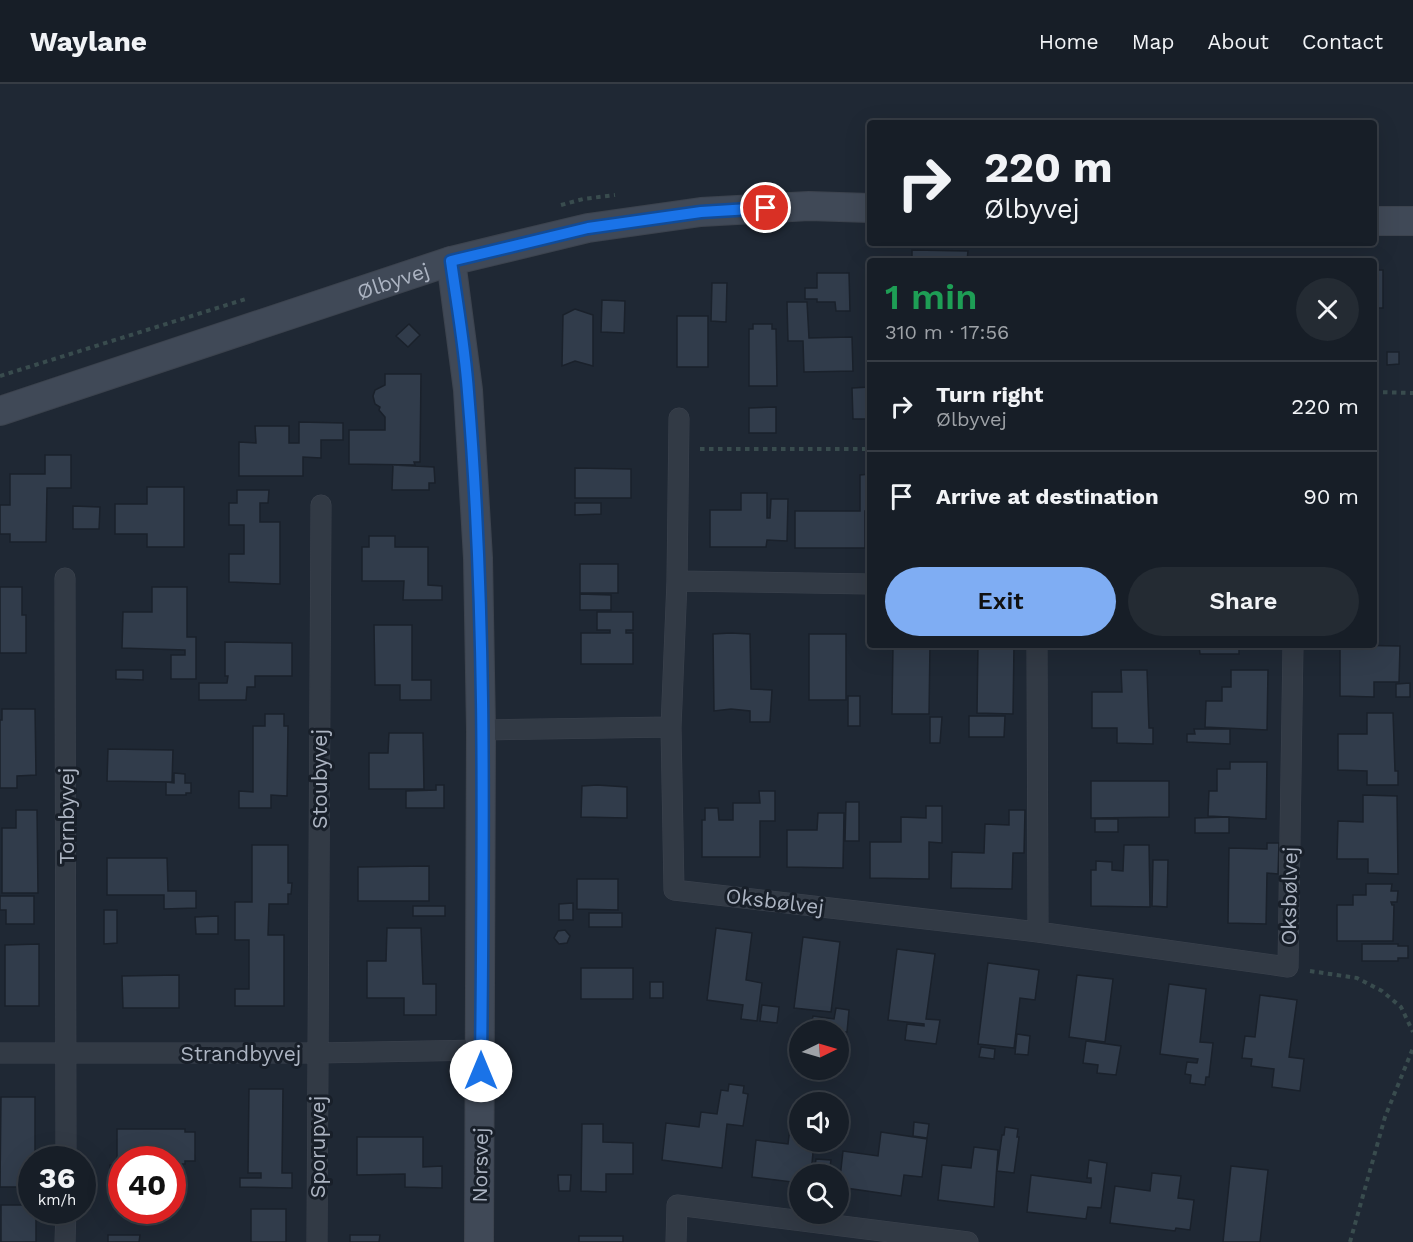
<!DOCTYPE html>
<meta charset="utf-8">
<style>
:root{--surface:#171e27;--page:#242b33;--text:#f1f3f6;--muted:#9ea2a7;--line:#363c44;--accent:#7fadf3}
body{margin:0;font-family:"Work Sans",sans-serif;background:var(--page);color:var(--text);height:100vh;display:flex;flex-direction:column;font-size:22px;white-space:nowrap}
*{box-sizing:border-box;margin:0}
p{font-size:20px;color:var(--muted)}
.icon{flex:none;width:33px;height:33px;fill:none;stroke:currentColor;stroke-width:2;stroke-linecap:round;stroke-linejoin:round}
.map{position:relative;flex:1;overflow:hidden}
.side{position:absolute;left:867px;top:174px;width:510px;height:390px;display:flex;flex-direction:column;background:var(--surface);border-radius:6px;box-shadow:0 6px 24px #0002,0 0 0 2px var(--line)}
.side>*{flex:none}
.top-card{position:absolute;left:867px;top:36px;width:510px;height:126px;border-radius:6px;box-shadow:0 6px 24px #0002,0 0 0 2px var(--line);background:#171e27;color:var(--text);overflow:hidden}
.needle{width:39px;rotate:85deg}
.fabs{position:absolute;left:789px;top:936px;display:grid;gap:12px}
.fabs a{display:grid;place-items:center;width:60px;height:60px;border-radius:50%;background:var(--surface);box-shadow:0 6px 24px #0002,0 0 0 2px var(--line);font-size:30px}
.speed{position:absolute;left:18px;top:1062px;display:flex;gap:12px;font-size:30px;font-weight:700;text-align:center}
.speed>*{display:grid;place-content:center;width:78px;height:78px;border-radius:50%;background:var(--surface);box-shadow:0 6px 24px #0002,0 0 0 2px var(--line);line-height:1}
.speed small{font-size:15px;font-weight:400}
.speed .limit{border:9px solid #d22;background:#fff;color:#111}
.pin{position:absolute;display:grid;place-items:center;width:51px;height:51px;color:#fff;margin:-26px;border:3px solid #fff;border-radius:50%;box-shadow:0 2px 6px #0007}
.me{position:absolute;width:66px;margin:-33px;rotate:0deg;stroke-linejoin:round;filter:drop-shadow(0 0 4px #0008)}
.turn{display:flex;align-items:center;gap:21px;height:126px;padding:0 18px;font-size:27px}
.turn .icon{width:78px;height:78px;stroke-width:2.5}
.turn b{display:block;font-size:42px;line-height:51px}
.round{display:grid;place-items:center;flex:none;width:63px;height:63px;border-radius:32px;background:var(--page)}
.overview{display:flex;align-items:center;justify-content:space-between;height:102px;padding:0 18px}
h1{font-size:36px;font-weight:600;line-height:45px;color:#1e9e55}
.action{display:flex;gap:12px;margin-top:auto;padding:12px 18px}
.action a{flex:1;height:69px;border-radius:36px;background:var(--accent);color:#111;font-size:24px;font-weight:600;line-height:69px;text-align:center}
.action a+a{background:var(--page);color:var(--text)}
ul{padding:0;list-style:none}
li{display:flex;align-items:center;gap:18px;height:90px;padding:0 18px;border-top:2px solid var(--line)}
li div{flex:1}
li b{display:block;font-size:22px}
li em{font-style:normal}
header{display:flex;align-items:center;gap:36px;box-sizing:border-box;height:84px;padding:0 30px;background:var(--surface);border-bottom:2px solid var(--line)}
header strong{font-size:28px}
nav{display:flex;gap:33px;margin-inline-start:auto;font-size:21px}
.map>svg:first-child{display:block}
.building{fill:#313c4b;stroke:#1a212b;stroke-width:1.5}
.lines{fill:none;stroke-linecap:round;stroke-linejoin:round}
.street-casing{stroke:#3c434e;stroke-width:21}
.secondary-casing{stroke:#3c434e;stroke-width:30}
.path{stroke:#394c4e;stroke-width:4;stroke-dasharray:4.5 4.5;stroke-linecap:butt}
.street{stroke:#323a45;stroke-width:20}
.secondary{stroke:#404957;stroke-width:28}
.route-casing{stroke:#114b97;stroke-width:15}
.route{stroke:#1a73e8;stroke-width:10}
.labels{text-anchor:middle;dominant-baseline:central;stroke-width:6;stroke-linejoin:round;paint-order:stroke}
.street-label{font-size:21px;fill:#acb4c2;stroke:#181f29}
</style>
<header>
<strong>Waylane</strong>
<nav><a>Home</a><a>Map</a><a>About</a><a>Contact</a></nav>
</header>
<div class="map">
<svg width="1413" height="1158" viewBox="0 0 1413 1158">
<rect width="100%" height="100%" fill="#1f2834"/>
<!-- building -->
<path class="building" d="M912 166 968 167 967 177H912Z
M1374 186H1383V224H1374Z
M817 189H849L850 227H836L835 218H817V215H805V204H817Z
M712 199H727L726 238 711 237Z
M602 216 625 217 624 249 601 248Z
M787 218H807L809 254 852 253 853 287 804 288 803 257H788Z
M575 225 593 231V282L575 277 562 282 563 231Z
M677 232H708V283H677Z
M409 240 420 251 408 263 396 252Z
M753 240H772V245H776L777 302H749V245H753Z
M1387 268H1399V280L1387 281Z
M385 290H421L420 378H414L415 381 349 380V346H385V333L379 326 380 323 375 320 373 312 375 306 385 301Z
M870 303V335H853L852 304Z
M776 323V349H749V324Z
M299 338 343 339V356H321V374L303 373V392H239V358L256 359 255 342H289V359H299Z
M45 371H71V404H47L46 458H10V450H0V421H10V390H45Z
M393 381 434 383 435 399H429V406H392Z
M575 384 631 385V414H575Z
M870 390V427H865V464H795V427H860V391Z
M147 403H184V463H147V450H115V420H147Z
M237 406H269L268 419H260V438H280V500L229 498V470H244V441H229V419H237Z
M741 409H767V434H770L771 415H788L787 457 767 456 766 463H710V426H741Z
M575 419H601V430L575 431Z
M73 422 100 423 99 445H73Z
M369 452H395V463H428V501L442 502V516H403L404 497H362V463H369Z
M580 480H618V509H580Z
M0 503H22V531H26V569H0Z
M152 503H187V553H196V595H171V571H185V566L122 564 123 528H152Z
M580 510 611 511V526H580Z
M597 528H633V546H626V549H633V580H581V549H610V546H597Z
M374 541H412V596H431V616H400V601H375Z
M731 549 750 550 751 605 772 606 770 638H750V627L731 625 714 627 713 550Z
M809 550H846V616H809Z
M225 558 292 559V592H255V603H247L246 616H199V599H227L228 592H225Z
M893 561H930L929 630H892Z
M978 561H1014L1013 630 977 629Z
M1199 561H1239V570H1200Z
M1340 561 1400 562 1399 598H1374V613L1340 612Z
M116 586H143V596L116 595Z
M1121 586H1147L1149 644H1153V660L1117 659V644H1092V608H1122Z
M1231 586H1268L1267 646 1205 643 1206 617H1222V603H1231Z
M1410 599V613H1396V600Z
M848 612H860V642H848Z
M2 625H35L36 691 17 692V704H0V636H2Z
M1367 629H1393L1395 687H1398V701H1367V687L1338 686V650H1367Z
M265 630H284V642H288L287 712 271 711V724H239V707L253 708V642H265Z
M969 632H1005L1004 653H969Z
M930 633H942L940 659H930Z
M1194 645H1230V660L1187 658V650H1195Z
M389 649H423L424 705H369V669H388Z
M108 665 173 666 172 698 107 697Z
M1230 678H1267L1266 735 1208 732 1209 707H1217V685H1230Z
M174 689 185 690V699H191V709H186V711H166V698L174 699Z
M1091 697H1169V733L1091 734Z
M436 701H444V724H406V707L436 706Z
M597 701 627 703V734L581 733 582 702Z
M759 707H775V737H760V773H702V736H705V724H718L719 736H733V719H760Z
M1363 711 1397 712 1398 790 1368 789V775H1337L1338 737 1363 738Z
M846 718H859V757H845Z
M926 722H942V759L929 758V795L870 794V758H901V733L926 734Z
M16 726H37L38 809H2V744H16Z
M1009 726H1025L1024 769H1013L1012 805 951 804 952 768 984 769 985 740 1009 741Z
M818 729H844L843 784 787 783V746H817Z
M1229 733V749H1195V734Z
M1095 735H1118V748H1095Z
M1267 759H1279L1278 790 1267 789 1266 840 1228 839 1229 764 1267 765Z
M252 761H288V799H292L291 810H288V820H269L268 851H284V922H235V905H249V856H235V818H252Z
M1124 761H1149L1150 823 1091 822V786H1096V777L1112 778V786L1123 787Z
M107 774H167L168 807H196V824L164 825V811H107Z
M1153 776H1168L1167 823 1152 822Z
M429 782V817H358V783Z
M577 795H618V826L577 825Z
M1366 800H1392L1391 807H1398L1397 818H1391L1392 821H1394L1393 857H1337V821H1353V811H1366Z
M0 812H34V840H6V826H0Z
M573 819V836H559V820Z
M413 822H445V832H413Z
M104 826H117V859L104 860Z
M589 829H622V843H589Z
M218 832V850H196L195 833Z
M387 844H421L423 900H436V931H404V914H367V877H386Z
M716 844 752 849 746 896 762 899 757 937 741 935 743 921 707 916Z
M565 846 570 852 567 859 559 860 554 854 558 847Z
M803 853 840 858 831 928 794 924Z
M39 860V922H5V861Z
M1362 860H1398V862H1408V874H1398V877H1362Z
M897 865 935 870 926 935 940 936 936 960 905 956 907 940 924 942V940L888 936Z
M988 879 1039 886 1035 916 1020 914 1014 964 978 960Z
M581 884H633V915H581Z
M179 891V924H123L122 892Z
M1077 891 1113 895 1105 958 1069 953Z
M650 898H663V914H650Z
M1169 900 1206 905 1200 958 1213 959 1209 993H1206L1205 1001 1190 999 1191 991 1185 990 1187 978 1197 979 1198 975 1160 970Z
M1260 911 1297 916 1289 973 1304 975 1300 1007 1272 1003 1274 985 1251 982 1252 975 1242 974 1245 952 1255 953Z
M762 921 779 923 777 939 760 937Z
M836 924 849 926 847 948H839L838 951V946L811 944 813 932 834 935Z
M1017 950 1030 952 1028 971 1015 970Z
M1086 957 1121 962 1116 991 1097 989 1098 981 1083 979Z
M981 963 995 965 994 975 979 973Z
M729 1000 744 1002 743 1009 748 1010 743 1042 727 1040 722 1084 662 1076 666 1039 699 1043 701 1028 717 1030 721 1006 728 1007Z
M249 1005H283L282 1089H292V1104L240 1103V1094H261V1089H248Z
M1 1013H35V1076H32V1084H25V1103H0Z
M791 1036 800 1037V1058H814L811 1090H800V1099L752 1093 756 1056 788 1060Z
M914 1038 929 1040 927 1054 913 1052Z
M582 1040H603V1058L633 1059V1090H606V1108L581 1107Z
M1005 1043 1018 1045 1017 1053H1019L1014 1089 997 1087 1002 1051H1004Z
M117 1045H185V1048H195V1077H185V1080H172V1076H122V1079H117Z
M881 1048 927 1055 922 1093 904 1091 901 1112 839 1103 843 1067 878 1072Z
M357 1053H423V1083L442 1082V1104L405 1103V1090L357 1091Z
M974 1063 998 1066 994 1123 938 1116 942 1081 971 1084Z
M816 1075 831 1076 829 1090H814Z
M1089 1076 1107 1079 1101 1124 1088 1123 1086 1135 1027 1128 1031 1091 1091 1099V1094H1087Z
M110 1081H122V1103H111Z
M1231 1082 1268 1086 1260 1158H1223Z
M1152 1089 1181 1092 1178 1114 1194 1116 1190 1146 1176 1144 1175 1147 1110 1139 1115 1102 1150 1107Z
M558 1091H571L570 1107H559Z
M1 1121H32V1126H36V1158H1Z
M251 1125H286V1158H251Z
M108 1151H140L139 1158H108Z
M350 1151H380L379 1158H350Z
M579 1152H623V1158H579Z"/>
<g class="lines">
<!-- street casing -->
<g class="street-casing">
<path id="street" d="M65 494 66 1076
M677 497 870 500
M1037 561 1038 848
M671 643 677 497 679 334
M481 646 671 643 674 806 1038 848 1288 883 1293 561
M0 969H317L481 966
M65 1158 66 1126
M317 1158 321 421
M676 1158 677 1121 968 1158"/>
</g>
<!-- secondary casing -->
<g class="secondary-casing">
<g id="secondary">
<path d="M1374 137H1413"/>
<path d="M451 177 468 306 478 474 481 646 479 1158"/>
<path id="s1" d="M0 327 451 177 588 144 701 128 809 122 870 124"/>
</g>
</g>
<!-- path -->
<path class="path" d="M561 121 583 115 615 111
M0 292 249 214
M1374 308 1413 309
M700 365H870
M1310 887 1357 894 1382 907 1401 923 1413 948
M1350 1158 1385 1033 1413 964"/>
<!-- street -->
<use href="#street" class="street"/>
<!-- secondary -->
<use href="#secondary" class="secondary"/>
</g>
<g class="lines">
<!-- route casing -->
<g class="route-casing">
<path id="route" d="M481 987C483 761 487 533 468 308 465 264 457 220 451 177L588 144 701 128 766 124"/>
</g>
<!-- route -->
<use href="#route" class="route"/>
</g>
<g class="labels">
<!-- street labels -->
<g class="street-label">
<text stroke="none"><textPath href="#s1" startOffset="414">Ølbyvej</textPath></text>
<text transform="translate(319 695) rotate(-90)">Stoubyvej</text>
<text transform="translate(66 732) rotate(-90)">Tornbyvej</text>
<text transform="translate(1289 812) rotate(-89)">Oksbølvej</text>
<text transform="translate(775 817) rotate(7)">Oksbølvej</text>
<text x="241" y="969">Strandbyvej</text>
<text transform="translate(317 1063) rotate(-90)">Sporupvej</text>
<text transform="translate(480 1081) rotate(-89)">Norsvej</text>
</g>
</g>
</svg>
<div class="fabs">
<a><svg class="needle" viewBox="-14 -14 28 28"><path d="M0-13l5 13h-10z" fill="#e53935"/><path d="M0 13l5-13h-10z" fill="#9ea2a7"/></svg></a>
<a><svg class="icon" aria-label="sound" viewBox="0 0 24 24"><path d="M4 9h4l5-4v14l-5-4H4zM17 9q2 3 0 6"/></svg></a>
<a><svg class="icon" aria-label="search" viewBox="0 0 24 24"><circle cx="10" cy="10" r="6"/><path d="M15 15l6 6"/></svg></a>
</div>
<div class="speed"><div>36<small>km/h</small></div><div class="limit">40</div></div>
<div class="pin" style="left:766px;top:124px;background:#d93025"><svg class="icon" aria-label="arrive" viewBox="0 0 24 24"><path d="M6 21V4h12l-3 4 3 4H6"/></svg></div>
<svg class="me" style="left:481px;top:987px" viewBox="-20 -20 40 40"><circle r="19" fill="#fff"/><path d="M0-13L10 11 0 6-10 11z" fill="#1a73e8"/></svg>
<div class="top-card">
<div class="turn"><svg class="icon" aria-label="right" viewBox="0 0 24 24"><path d="M7 20v-9h11M14 6l5 5-5 5"/></svg><div><b>220 m</b>Ølbyvej</div></div>
</div>
<section class="side">
<div class="overview"><div><h1>1 min</h1><p>310 m · 17:56</p></div><a class="round"><svg class="icon" aria-label="close" viewBox="0 0 24 24"><path d="M6 6l12 12M18 6L6 18"/></svg></a></div>
<ul>
<li><svg class="icon" aria-label="right" viewBox="0 0 24 24"><path d="M7 20v-9h11M14 6l5 5-5 5"/></svg><div><b>Turn right</b><p>Ølbyvej</p></div><em>220 m</em></li>
<li><svg class="icon" aria-label="arrive" viewBox="0 0 24 24"><path d="M6 21V4h12l-3 4 3 4H6"/></svg><div><b>Arrive at destination</b></div><em>90 m</em></li>
</ul>
<div class="action"><a>Exit</a><a>Share</a></div>
</section>
</div>
